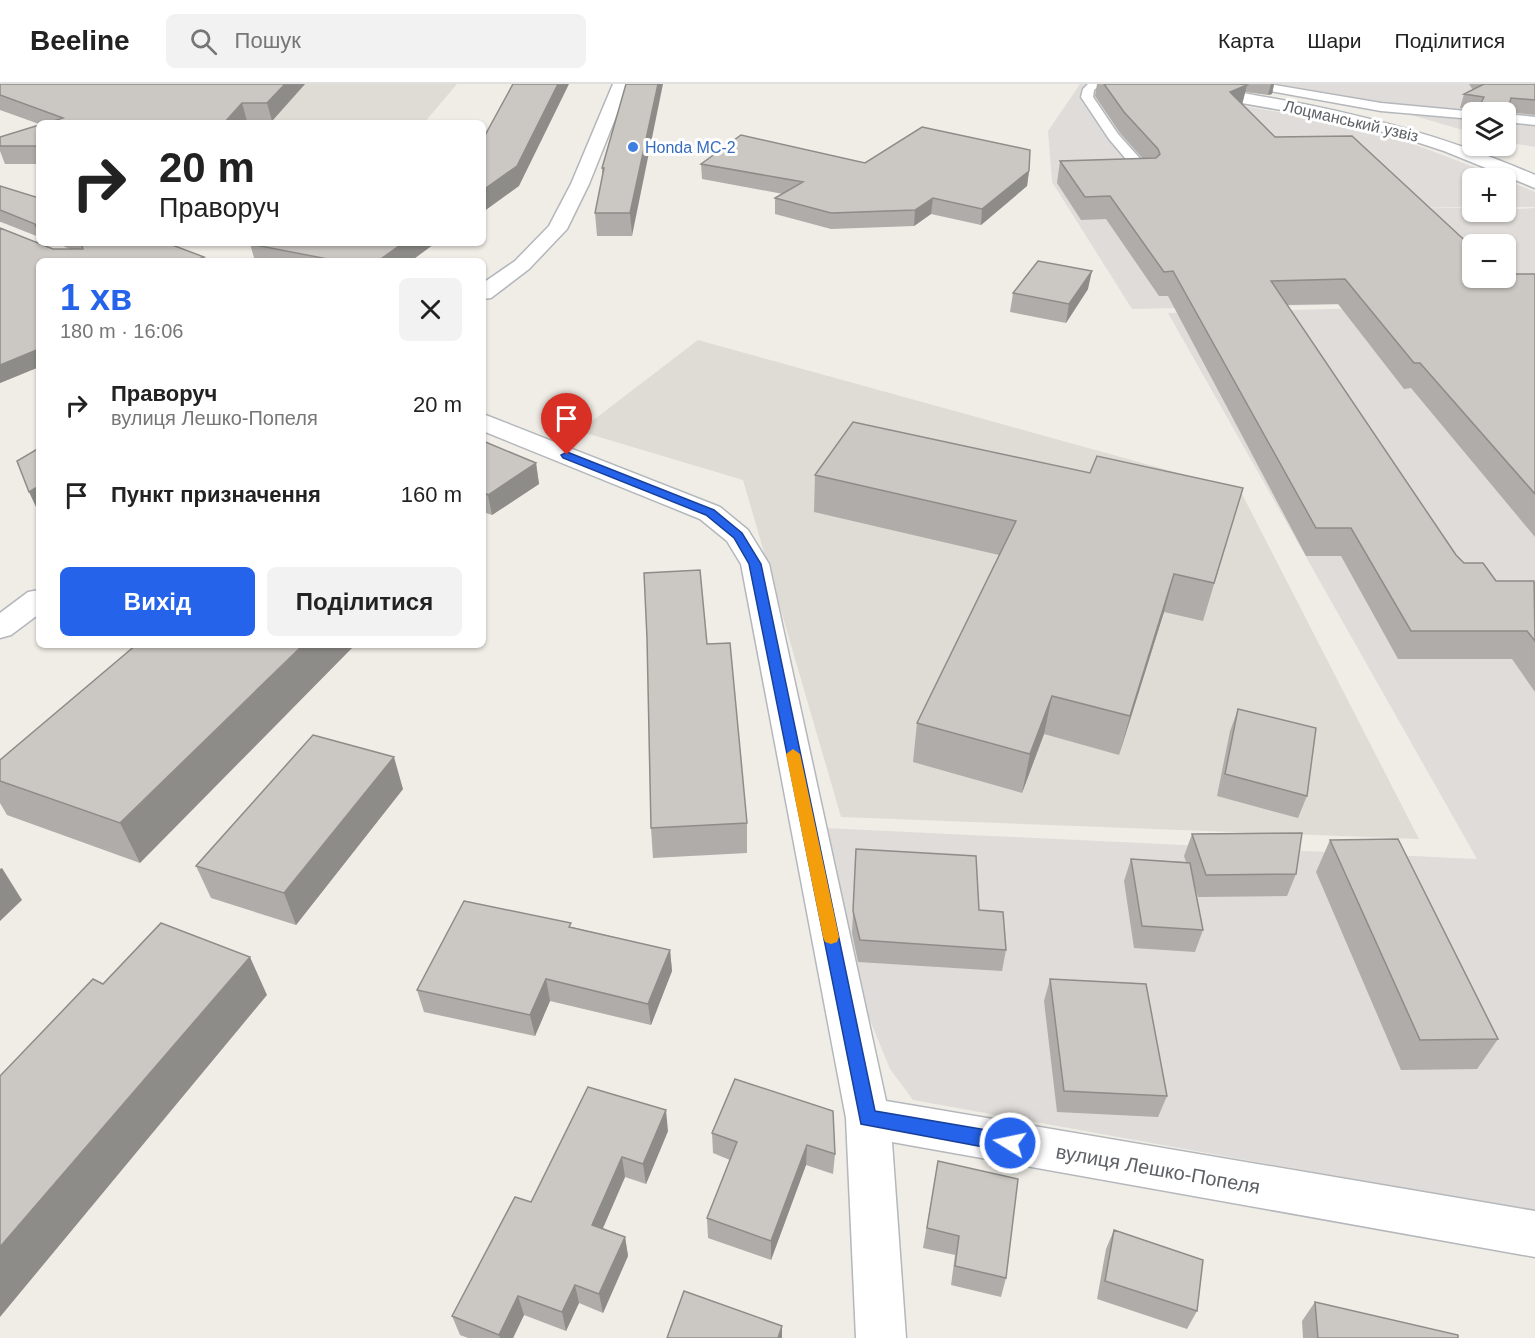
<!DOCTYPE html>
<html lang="uk">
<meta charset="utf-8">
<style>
:root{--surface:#fff;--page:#f2f2f2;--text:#222;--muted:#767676;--line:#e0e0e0;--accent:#2563eb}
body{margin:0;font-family:Helvetica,sans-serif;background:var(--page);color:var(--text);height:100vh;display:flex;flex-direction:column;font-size:22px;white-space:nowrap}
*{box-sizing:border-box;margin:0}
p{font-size:20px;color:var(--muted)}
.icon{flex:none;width:33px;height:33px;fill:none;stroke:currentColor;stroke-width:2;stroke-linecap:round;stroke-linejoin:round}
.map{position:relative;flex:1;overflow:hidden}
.details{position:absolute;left:36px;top:174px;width:450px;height:390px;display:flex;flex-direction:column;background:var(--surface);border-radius:9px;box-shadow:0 2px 4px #0004}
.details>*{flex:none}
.banner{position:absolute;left:36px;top:36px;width:450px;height:126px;border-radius:9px;box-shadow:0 2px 4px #0004;background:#fff;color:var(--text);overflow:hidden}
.buttons{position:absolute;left:1462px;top:18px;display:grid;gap:12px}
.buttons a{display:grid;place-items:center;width:54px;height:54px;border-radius:9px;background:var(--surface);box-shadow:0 2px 4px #0004;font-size:30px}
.pin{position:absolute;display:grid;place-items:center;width:51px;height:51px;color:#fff;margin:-62px -26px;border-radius:50% 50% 50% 0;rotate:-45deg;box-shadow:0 0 6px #0007}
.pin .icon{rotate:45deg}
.me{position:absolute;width:66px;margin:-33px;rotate:280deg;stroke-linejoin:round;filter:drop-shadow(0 0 4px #0008)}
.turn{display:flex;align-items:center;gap:21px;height:126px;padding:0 24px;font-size:27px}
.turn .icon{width:78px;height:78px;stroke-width:2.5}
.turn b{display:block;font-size:42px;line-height:51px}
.round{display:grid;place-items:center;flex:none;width:63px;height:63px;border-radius:9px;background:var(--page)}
.summary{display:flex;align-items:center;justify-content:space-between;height:102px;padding:0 24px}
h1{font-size:36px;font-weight:700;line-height:45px;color:var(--accent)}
.cta{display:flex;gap:12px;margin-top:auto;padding:12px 24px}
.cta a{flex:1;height:69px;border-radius:9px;background:var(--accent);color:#fff;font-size:24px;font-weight:700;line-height:69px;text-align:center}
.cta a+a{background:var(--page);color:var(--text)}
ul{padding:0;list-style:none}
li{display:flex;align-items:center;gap:18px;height:90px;padding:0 24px}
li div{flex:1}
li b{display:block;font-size:22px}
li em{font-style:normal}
header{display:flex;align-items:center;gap:36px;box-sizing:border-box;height:84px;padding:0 30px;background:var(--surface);border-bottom:2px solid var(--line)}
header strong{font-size:28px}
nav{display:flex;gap:33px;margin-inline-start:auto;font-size:21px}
.search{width:420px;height:54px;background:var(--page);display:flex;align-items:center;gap:15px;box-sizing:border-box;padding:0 21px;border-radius:9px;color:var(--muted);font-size:22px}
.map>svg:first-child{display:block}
.industrial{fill:#dfdcd9;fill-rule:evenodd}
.education{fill:#dfdcd5}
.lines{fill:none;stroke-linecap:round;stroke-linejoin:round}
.service-casing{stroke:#b4b7bb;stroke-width:3}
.minor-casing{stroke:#b4b7bb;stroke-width:3}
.secondary-casing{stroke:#b3b6ba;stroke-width:3}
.service{fill:#fff;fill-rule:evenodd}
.minor{fill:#fff;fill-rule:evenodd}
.secondary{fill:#fff;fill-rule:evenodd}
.wall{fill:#afaca9}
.shaded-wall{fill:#8e8c89}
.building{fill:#cbc8c4;stroke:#8e8c89;stroke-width:1.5}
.route{fill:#2563eb;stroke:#184099;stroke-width:1.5}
.slow{fill:#f59e0b}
.shop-dot{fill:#3f7fe0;stroke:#fff;stroke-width:2}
.labels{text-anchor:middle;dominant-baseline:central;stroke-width:6;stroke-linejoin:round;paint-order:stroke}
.far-street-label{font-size:16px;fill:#5e6266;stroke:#fff}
.far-shop-label{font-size:16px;fill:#366cbe;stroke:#fff;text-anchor:start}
.street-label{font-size:20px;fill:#5e6266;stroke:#fff}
</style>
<header>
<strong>Beeline</strong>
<div class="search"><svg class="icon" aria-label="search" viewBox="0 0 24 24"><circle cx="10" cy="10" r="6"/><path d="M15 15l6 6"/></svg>Пошук</div>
<nav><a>Карта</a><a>Шари</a><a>Поділитися</a></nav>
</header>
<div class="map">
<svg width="1535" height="1254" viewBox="0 0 1535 1254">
<rect width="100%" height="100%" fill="#f0ede7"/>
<!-- industrial -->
<path class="industrial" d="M1080 0H1116L1342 39 1384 49 1503 94H1473V123H1393L1473 124V128L1535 124V352L1413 219 1132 225 1052 98 1048 47ZM1473 160H1506V194H1473Z
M1273 0H1535V63L1506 58V28H1473V49L1350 13Z
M1506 96 1535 108V123H1506Z
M1413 223 1535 359V1128L913 1016 890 985 843 870 824 744 1477 775 1168 229Z"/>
<!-- education -->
<path class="education" d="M41 0H457L424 39H113Z
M698 256 1240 406 1419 755 841 733 743 396 579 347Z"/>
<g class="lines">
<!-- service casing -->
<g class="service-casing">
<path id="service" d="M1088 0H1101L1094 6 1093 13 1118 50 1152 88 1154 91 1152 94H1142L1109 55 1081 13 1083 5Z
M1242 0H1268L1381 19 1477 28H1473V35L1381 27 1248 3Z
M1506 30 1535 33V41L1506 38Z"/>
</g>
<!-- minor casing -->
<g class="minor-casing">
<path id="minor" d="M1153 0C1193 0 1232 7 1271 14 1363 30 1450 54 1535 91V104L1444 67 1392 50 1310 31 1161 5Z
M483 330 720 423 748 446 769 480 886 1017 1535 1127V1173L892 1058 906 1254H856L846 1034 741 480 727 457 700 435 483 347Z"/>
</g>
<!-- secondary casing -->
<g class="secondary-casing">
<path id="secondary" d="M613 0H629L589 100 567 145 529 185 491 214 483 215V199L515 177 549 142 571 100Z
M39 506V530L11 551 0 554V529L28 508Z"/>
</g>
<!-- service -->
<use href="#service" class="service"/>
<!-- minor -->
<use href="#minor" class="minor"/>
<!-- secondary -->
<use href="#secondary" class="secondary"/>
</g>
<!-- wall -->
<path class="wall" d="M0 0H305L272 37H247L245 39H39V40L0 26Z
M626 0 632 152H597L595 129 602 93V84Z
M1097 0H1274L1272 10 1268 11 1245 8 1242 20 1275 53 1473 194 1535 190V453L1411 304 1404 305 1338 220 1287 221 1456 471 1464 479 1496 497 1535 498V608L1512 575H1398L1341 472H1306L1168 212H1159L1106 135 1081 136 1057 99 1060 77 1143 75 1120 49 1095 12Z
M1469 0H1535V31L1507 28 1506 30V28H1477L1478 26 1460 24 1464 10 1473 6Z
M39 41V80H5L0 67V53Z
M865 79 1029 87 1027 102 981 141 931 130 914 142 831 145 775 130V114L783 110 702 95 701 80Z
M0 102 39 114V153L1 138H0Z
M0 144 53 165H70L56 159H167L39 177V283L0 299Z
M251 159H440L438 160H434L411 177H255L250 160Z
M1088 205 1066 239 1010 228 1013 209Z
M483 357 536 379 539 400 492 431 483 428Z
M1090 389 1243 404 1203 537 1164 528 1119 671 1044 650 1022 709 913 678 917 639 999 471 814 428 815 391Z
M707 560 747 739V769L653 774 651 744Z
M136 561 140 779 7 731 0 719V676Z
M1238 625 1307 712 1298 734 1217 712 1230 647Z
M403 705 296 841 211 814 196 782Z
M1192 750 1296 790 1287 812 1198 813 1195 804 1203 846 1195 868 1134 864 1124 797 1131 775 1186 778 1184 772Z
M1330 756 1498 955 1477 985 1401 986 1316 788Z
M856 765 979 826 1006 866 1002 887 858 878 852 849Z
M572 843 670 866 672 887 651 941 550 917 535 952 424 928 417 906Z
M1050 895 1167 1012 1158 1033 1057 1028 1044 917Z
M735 995 835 1070 833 1090 806 1081 771 1176 708 1154 707 1134 730 1076 713 1069 712 1049Z
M668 1047 646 1100 625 1093 603 1144 625 1153 628 1172 603 1229 579 1219 566 1247 524 1231 513 1254H468L460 1251 452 1232 531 1118Z
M938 1077 1006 1194 1001 1213 951 1201 955 1171 923 1164Z
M1114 1146 1197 1227 1187 1245 1097 1215 1106 1165Z
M1315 1218 1458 1254H1303L1302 1237Z"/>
<!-- shaded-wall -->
<path class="shaded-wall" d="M285 0H305L272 37 267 19Z
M558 0H569L519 102 483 128V106Z
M658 0H663L632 152 630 129Z
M1271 0H1274L1272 10 1268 11Z
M1247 1 1242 21 1230 8Z
M242 19 247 37 245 39H224Z
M1029 87 1027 102 981 141 982 125Z
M933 114 931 130 914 142 915 126Z
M403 159H434V160L411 177H378Z
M204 173 205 177H194Z
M1092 187 1088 205 1066 239 1069 220Z
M39 265V283L0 299V281Z
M536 379 539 400 492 431 488 411Z
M39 402V422L36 423 29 408Z
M1174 490 1164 528 1119 671 1130 632Z
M303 561H355L140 779 120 739Z
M1052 612 1044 650 1022 709 1030 670Z
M394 673 403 705 296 841 284 809Z
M2 784 22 816 0 837V785Z
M670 866 672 887 651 941 648 920Z
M250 873 267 911 0 1233V1163Z
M546 895 550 917 535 952 530 931Z
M666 1026 668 1047 646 1100 643 1080Z
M807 1061 806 1081 771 1176V1157Z
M622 1073 625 1093 596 1160 592 1141Z
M625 1153 628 1172 603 1229 599 1210Z
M575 1201 579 1219 566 1247 562 1228Z
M518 1212 524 1231 513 1254H500L499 1251Z
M782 1242V1254H778Z"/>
<!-- building -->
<path class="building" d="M0 0H285L267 19H242L224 39H47L63 34 0 11Z
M513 0H558L517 82 483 106V55Z
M626 0H658L630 129H595L604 84H602Z
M1104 0H1240L1247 1 1230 8 1275 53 1352 52 1473 164V194H1506V190H1535V410L1420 279H1414L1345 195 1271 197 1456 471 1464 479H1483L1496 497H1534L1535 557 1527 547H1411L1351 444H1316L1173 187 1164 188 1110 112 1085 113 1060 77 1156 74 1160 70 1158 65 1124 28Z
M1484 0H1535V16L1511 14 1509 22 1480 21 1484 13 1464 10Z
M39 41V62H0V53Z
M922 43 1030 66 1029 87 982 125 933 114 915 126 831 129 775 114 803 98 701 80 741 51 865 79Z
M0 102 39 114V143H36L35 140 0 126Z
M0 144 53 165H83L81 159H167L204 173 194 177H39V265L0 281Z
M251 159H403L378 177H338L250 160Z
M1038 177 1092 187 1069 220 1013 209Z
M853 338 1090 389 1097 372 1243 404 1214 499 1174 490 1130 632 1052 612 1030 670 917 639 1016 437 815 391Z
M483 357 536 379 488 411 483 408Z
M39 364V402L29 408 17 377Z
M700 486 707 560 730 559 747 739 651 744 647 554 644 489Z
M136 561H303L120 739 0 697V676Z
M1238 625 1316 644 1307 712 1225 690Z
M313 651 394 673 284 809 196 782Z
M1302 749 1296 790 1206 791 1192 750Z
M1398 755 1498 955 1420 956 1330 756Z
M856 765 976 772 979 826 1003 828 1006 866 860 856 853 827Z
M1131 775 1190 779 1203 846 1142 842Z
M464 817 571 839 569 843 670 866 648 920 546 895 530 931 417 906Z
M161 839 250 873 0 1163V992L93 895 103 900Z
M1050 895 1146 900 1167 1012 1064 1007Z
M735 995 833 1027 835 1070 807 1061 771 1157 707 1134 737 1058 712 1049Z
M588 1003 666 1026 643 1080 622 1073 592 1141 625 1153 599 1210 575 1201 562 1228 518 1212 499 1251 452 1232 515 1113 531 1118Z
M938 1077 1018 1095 1006 1194 955 1182 959 1152 927 1144Z
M1114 1146 1203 1176 1197 1227 1105 1197Z
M684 1207 782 1242 778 1254H667Z
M1315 1218 1458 1251V1254H1318Z"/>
<!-- route -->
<path class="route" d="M567 368 714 426 742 449 761 480 875 1027 1010 1050 1016 1053 1019 1059 1016 1065 1010 1068 861 1040 749 480 734 454 706 431 563 374 561 371Z"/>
<!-- slow -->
<path class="slow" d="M793 665 800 670 839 853 837 858 831 860 825 858 823 853 786 670Z"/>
<!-- markers -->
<circle class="shop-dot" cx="633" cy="63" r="6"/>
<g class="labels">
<!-- far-street labels -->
<g class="far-street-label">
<text transform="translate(1351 37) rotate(13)">Лоцманський узвіз</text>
</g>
<!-- far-shop labels -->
<g class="far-shop-label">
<text x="645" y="63">Honda МС-2</text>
</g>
<!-- street labels -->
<g class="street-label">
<text transform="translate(1158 1085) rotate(10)">вулиця Лешко-Попеля</text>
</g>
</g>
</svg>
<div class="buttons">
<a><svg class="icon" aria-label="layers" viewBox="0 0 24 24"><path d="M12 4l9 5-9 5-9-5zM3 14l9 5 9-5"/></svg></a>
<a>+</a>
<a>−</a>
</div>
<div class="pin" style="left:567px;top:371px;background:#d93025"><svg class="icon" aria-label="arrive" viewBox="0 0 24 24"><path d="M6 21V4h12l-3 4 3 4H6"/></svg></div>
<svg class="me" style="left:1010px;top:1059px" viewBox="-20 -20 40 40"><circle r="17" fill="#2563eb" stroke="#fff" stroke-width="3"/><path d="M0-11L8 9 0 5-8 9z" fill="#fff"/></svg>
<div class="banner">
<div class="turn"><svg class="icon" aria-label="right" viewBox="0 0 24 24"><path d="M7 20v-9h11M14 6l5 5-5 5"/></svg><div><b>20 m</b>Праворуч</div></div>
</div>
<section class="details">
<div class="summary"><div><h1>1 хв</h1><p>180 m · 16:06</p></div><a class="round"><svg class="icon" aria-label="close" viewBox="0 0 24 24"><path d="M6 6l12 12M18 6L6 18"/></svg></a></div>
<ul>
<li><svg class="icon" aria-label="right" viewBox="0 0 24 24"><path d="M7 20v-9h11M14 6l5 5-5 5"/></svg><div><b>Праворуч</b><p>вулиця Лешко-Попеля</p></div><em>20 m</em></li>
<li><svg class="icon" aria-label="arrive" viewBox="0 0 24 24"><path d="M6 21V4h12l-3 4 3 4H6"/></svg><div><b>Пункт призначення</b></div><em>160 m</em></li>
</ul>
<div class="cta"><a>Вихід</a><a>Поділитися</a></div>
</section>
</div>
